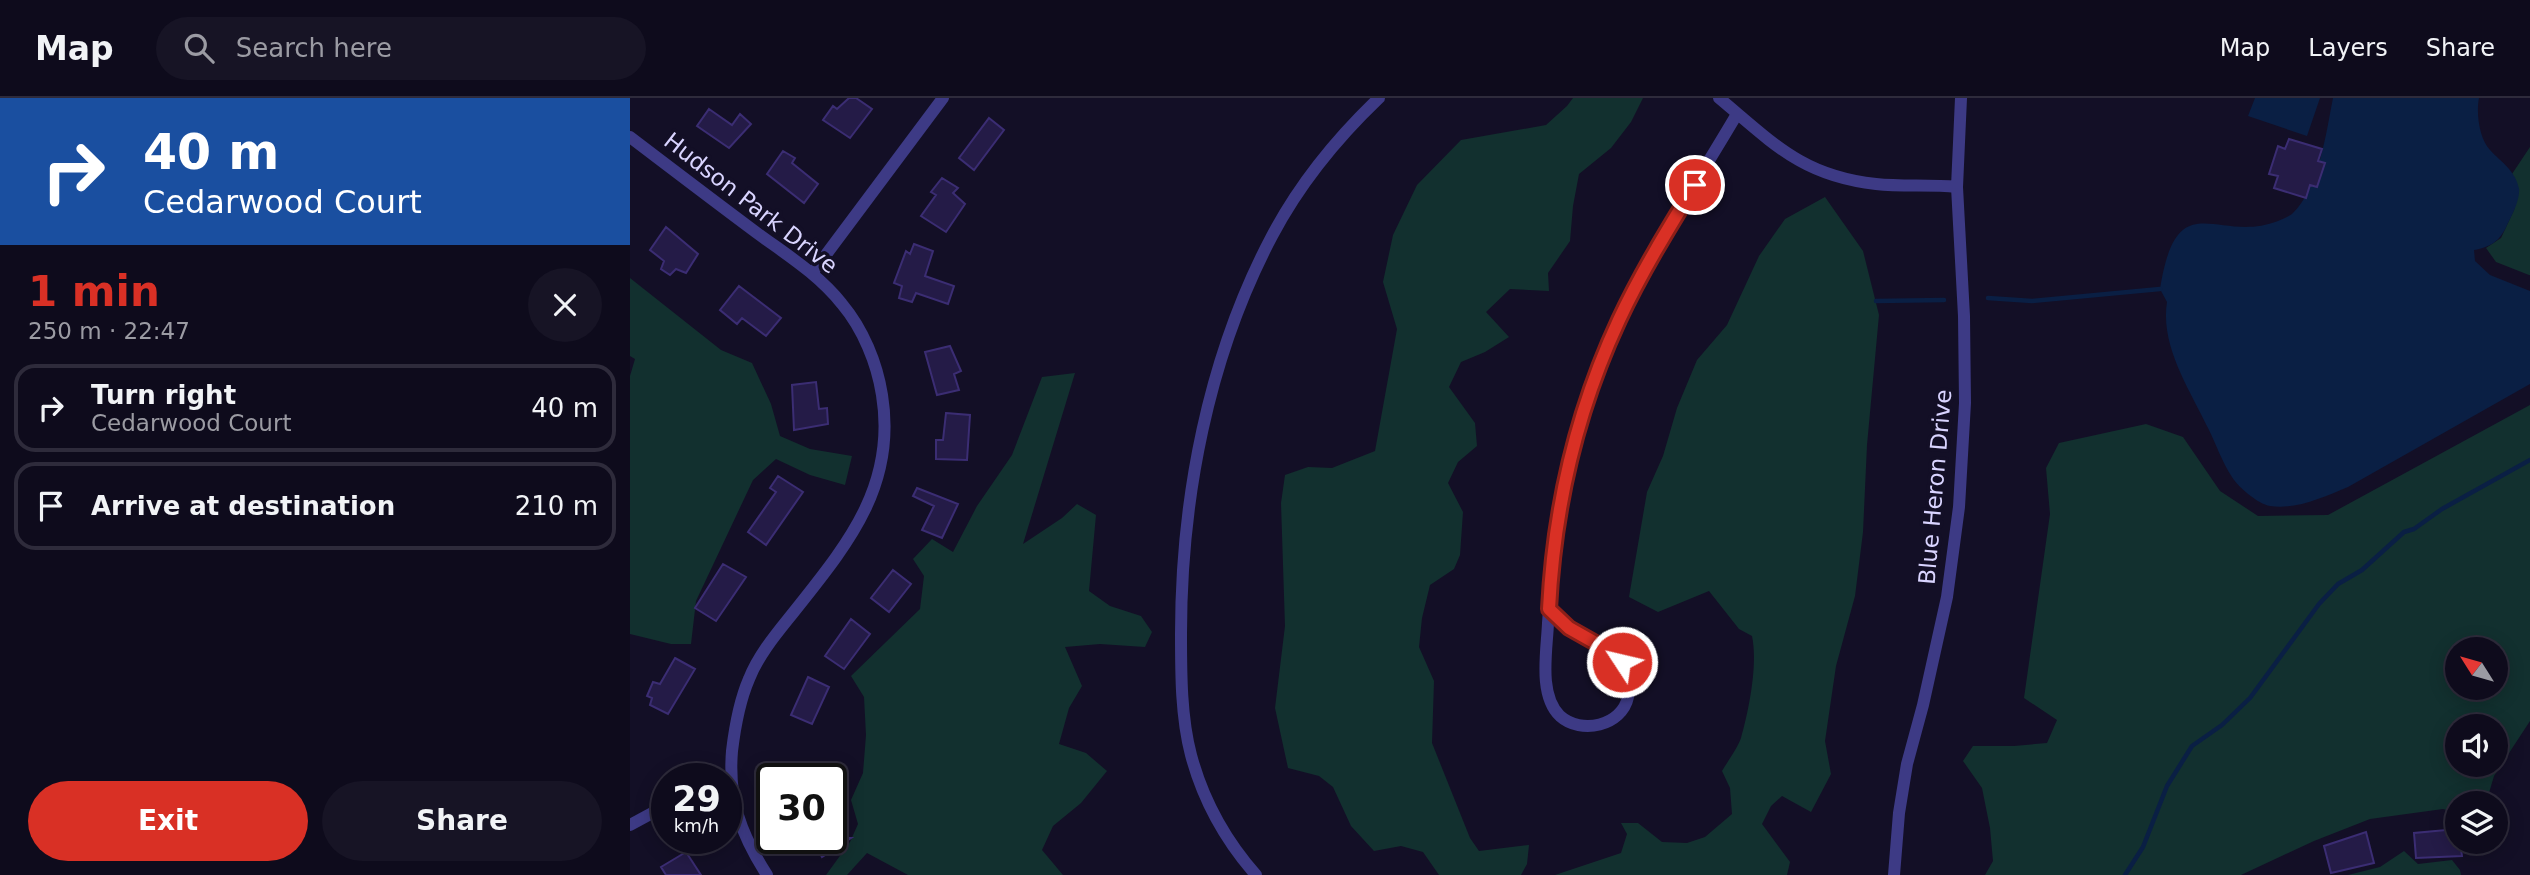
<!DOCTYPE html>
<meta charset="utf-8">
<style>
:root{--surface:#0e0b1c;--page:#171425;--text:#f1f3f6;--muted:#9b9ba3;--line:#2e2b3b;--accent:#d93025}
body{margin:0;font-family:"DejaVu Sans",sans-serif;background:var(--page);color:var(--text);height:100vh;display:flex;flex-direction:column;font-size:26px;white-space:nowrap}
*{box-sizing:border-box;margin:0}
p{font-size:23px;color:var(--muted)}
.icon{flex:none;width:38px;height:38px;fill:none;stroke:currentColor;stroke-width:2;stroke-linecap:round;stroke-linejoin:round}
.map{position:relative;flex:1;overflow:hidden}
.sheet{display:flex;flex-direction:column;background:var(--surface);width:630px}
.sheet>*{flex:none}
.hud{background:#1a4fa0;color:#fff;overflow:hidden}
.needle{width:46px;rotate:307deg}
.fabs{position:absolute;left:1815px;top:539px;display:grid;gap:14px}
.fabs a{display:grid;place-items:center;width:63px;height:63px;border-radius:50%;background:var(--surface);box-shadow:0 4px 18px #0003,0 0 0 2px var(--line);font-size:35px}
.speed{position:absolute;left:21px;top:665px;display:flex;gap:14px;font-size:35px;font-weight:700;text-align:center}
.speed>*{display:grid;place-content:center;width:91px;height:91px;border-radius:50%;background:var(--surface);box-shadow:0 4px 18px #0003,0 0 0 2px var(--line);line-height:1}
.speed small{font-size:18px;font-weight:400}
.speed .limit{border:4px solid #111;border-radius:10px;background:#fff;color:#111}
.pin{position:absolute;display:grid;place-items:center;width:60px;height:60px;color:#fff;margin:-30px;border:4px solid #fff;border-radius:50%;box-shadow:0 2px 7px #0007}
.me{position:absolute;width:77px;margin:-38px;rotate:305deg;stroke-linejoin:round;filter:drop-shadow(0 0 5px #0008)}
.turn{display:flex;align-items:center;gap:24px;height:147px;padding:0 28px;font-size:32px}
.turn .icon{width:91px;height:91px;stroke-width:2.5}
.turn b{display:block;font-size:49px;line-height:60px}
.round{display:grid;place-items:center;flex:none;width:74px;height:74px;border-radius:37px;background:var(--page)}
.headline{display:flex;align-items:center;justify-content:space-between;height:119px;padding:0 28px}
h1{font-size:42px;font-weight:600;line-height:52px;color:var(--accent)}
.cta{display:flex;gap:14px;margin-top:auto;padding:14px 28px}
.cta a{flex:1;height:80px;border-radius:42px;background:var(--accent);color:#fff;font-size:28px;font-weight:600;line-height:80px;text-align:center}
.cta a+a{background:var(--page);color:var(--text)}
ul{padding:0;list-style:none}
li{display:flex;align-items:center;gap:21px;height:88px;margin:0 14px 10px;padding:0 14px;border:4px solid var(--line);border-radius:21px}
li div{flex:1}
li b{display:block;font-size:26px}
li em{font-style:normal}
header{display:flex;align-items:center;gap:42px;box-sizing:border-box;height:98px;padding:0 35px;background:var(--surface);border-bottom:2px solid var(--line)}
header strong{font-size:33px}
nav{display:flex;gap:38px;margin-inline-start:auto;font-size:24px}
.search{width:490px;height:63px;background:var(--page);display:flex;align-items:center;gap:18px;box-sizing:border-box;padding:0 24px;border-radius:38px;color:var(--muted);font-size:26px}
main{display:flex;flex:1;min-height:0}
.map>svg:first-child{display:block}
.green{fill:#12302f;fill-rule:evenodd}
.water{fill:#0a1f44}
.lines{fill:none;stroke-linecap:round;stroke-linejoin:round}
.stream{stroke:#0a1f44;stroke-width:4.5}
.building{fill:#241b47;stroke:#3b2d73;stroke-width:2}
.street{stroke:#3d3a85;stroke-width:12}
.route-casing{stroke:#8d1f18;stroke-width:18}
.route{stroke:#d93025;stroke-width:12}
.labels{text-anchor:middle;dominant-baseline:central;stroke-width:7;stroke-linejoin:round;paint-order:stroke}
.street-label{font-size:23px;fill:#d9d4ff;stroke:#130f26}
</style>
<header>
<strong>Map</strong>
<div class="search"><svg class="icon" aria-label="search" viewBox="0 0 24 24"><circle cx="10" cy="10" r="6"/><path d="M15 15l6 6"/></svg>Search here</div>
<nav><a>Map</a><a>Layers</a><a>Share</a></nav>
</header>
<main>
<section class="sheet">
<div class="hud">
<div class="turn"><svg class="icon" aria-label="right" viewBox="0 0 24 24"><path d="M7 20v-9h11M14 6l5 5-5 5"/></svg><div><b>40 m</b>Cedarwood Court</div></div>
</div>
<div class="headline"><div><h1>1 min</h1><p>250 m · 22:47</p></div><a class="round"><svg class="icon" aria-label="close" viewBox="0 0 24 24"><path d="M6 6l12 12M18 6L6 18"/></svg></a></div>
<ul>
<li><svg class="icon" aria-label="right" viewBox="0 0 24 24"><path d="M7 20v-9h11M14 6l5 5-5 5"/></svg><div><b>Turn right</b><p>Cedarwood Court</p></div><em>40 m</em></li>
<li><svg class="icon" aria-label="arrive" viewBox="0 0 24 24"><path d="M6 21V4h12l-3 4 3 4H6"/></svg><div><b>Arrive at destination</b></div><em>210 m</em></li>
</ul>
<div class="cta"><a>Exit</a><a>Share</a></div>
</section>
<div class="map">
<svg width="1900" height="777" viewBox="0 0 1900 777">
<rect width="100%" height="100%" fill="#130f26"/>
<!-- green -->
<path class="green" d="M943 0H1013L1001 24 981 50 949 76 943 108 940 143 918 175 919 193 880 191 856 214 879 239 855 254 831 264 819 289 845 325 847 348 828 364 818 385 833 414 830 457 824 471 800 487 792 520 789 549 804 583 802 645 840 740 849 753 899 747 897 766 891 777H809L793 754 771 748 744 753 721 728 703 689 689 678 658 670 645 610 655 528 651 405 655 377 678 369 702 370 745 353 767 231 753 184 763 137 787 87 831 42 916 27 937 8Z
M1900 49V177H1899L1866 164 1856 150 1871 140 1884 112 1889 92 1882 76Z
M1195 99 1233 153 1249 217 1237 347 1233 434 1225 498 1206 568 1195 643 1201 676 1181 714 1152 698 1141 708 1132 726 1160 764 1157 777H925L991 755 997 736 991 725H1008L1032 744 1057 745 1075 739 1102 716 1100 690 1092 673C1098 663 1107 651 1111 640 1119 612 1128 566 1122 538L1109 531 1079 493 1028 514 999 499 1017 394 1033 358 1047 310 1067 262 1097 227 1129 158 1155 121Z
M0 180 91 252 122 265 141 306 150 338 180 351 222 358 215 387 180 377 146 361 123 382 66 503 61 546H41L0 536V278L5 261 0 258Z
M445 275 393 446 432 420 447 406 466 417 459 493 480 508 511 518 522 534 515 549 470 546 435 549 452 588 439 610 429 646 456 655 477 673 451 705 423 728 412 752 433 777H278L237 755 217 777H196L220 744 228 726 221 702 233 675 236 637 234 599 221 578 290 511 294 478 283 461 302 441 323 454 347 408 382 357 412 279Z
M1900 307V623L1864 678 1856 705H1827V715L1813 711 1740 721 1684 743 1611 777H1355L1363 763 1360 730 1352 690 1333 663 1343 648H1384L1417 645 1427 622 1394 600 1420 416 1416 370 1429 345 1516 326 1553 339 1590 393 1628 418 1698 417ZM1866 551V590H1827V551ZM1866 628V667H1827V628Z
M1774 753 1788 766 1822 762 1830 772 1831 777H1718L1750 769Z"/>
<!-- water -->
<path class="water" d="M1625 0H1690L1677 38 1618 18Z
M1703 0H1849C1846 15 1849 40 1860 52 1871 64 1886 73 1889 91 1890 102 1882 117 1877 127 1870 143 1861 149 1844 152L1845 163 1860 177 1900 193V286L1718 389C1694 399 1666 412 1640 408 1628 406 1608 389 1602 379 1592 364 1586 346 1578 330 1560 292 1530 248 1537 204L1530 191C1547 83 1587 147 1648 123 1652 121 1658 119 1662 116 1689 91 1696 35 1703 0Z"/>
<g class="lines">
<!-- stream -->
<path class="stream" d="M1358 200 1402 203 1530 191
M1246 203 1314 202
M1495 777 1513 749 1537 688 1562 648 1592 627 1620 600 1689 506 1708 486 1732 472 1774 434 1784 431 1812 411 1900 362"/>
</g>
<!-- building -->
<path class="building" d="M219 0H226L242 11 220 40 193 22 203 8 207 11Z
M79 11 102 27 110 16 121 26 99 50 67 28Z
M359 20 374 32 344 72 329 60Z
M1659 41 1692 51 1688 63 1695 65 1687 89 1680 87 1676 100 1644 90 1648 78 1639 76 1648 48 1655 51Z
M153 53 165 60 162 65 188 86 174 105 137 76Z
M312 80 328 90 323 95 335 106 316 134 291 118 306 97 301 94Z
M36 129 68 156 56 175 46 171 40 177 31 171 34 163 20 152Z
M284 146 303 153 295 178 324 188 318 206 286 195 282 204 269 200 272 188 264 185 276 153 280 156Z
M109 188 151 220 136 238 112 220 107 226 90 212Z
M320 248 331 273 324 276 329 292 307 297 295 254Z
M186 284 189 311 197 310 198 326 164 332 162 287Z
M316 315 340 317 337 362 306 361V342H313Z
M148 378 173 394 136 447 118 434 146 394 140 390Z
M287 390 328 406 312 440 292 432 304 408 283 398Z
M93 466 116 479 86 523 65 510Z
M263 472 281 486 259 514 241 500Z
M221 521 240 536 214 571 195 558Z
M45 560 65 571 38 616 20 607 22 600 17 598 23 584 30 586Z
M178 579 199 589 182 626 161 617Z
M1827 731V744H1830L1832 758 1786 760 1784 735Z
M1736 734 1744 765 1701 775 1694 748Z
M182 740H221L192 759Z
M56 754 71 777H36L31 769Z"/>
<g class="lines">
<!-- street -->
<path class="street" d="M1089 0C1143 45 1172 78 1246 86 1273 89 1300 86 1327 89
M0 39C42 71 84 103 127 135 157 157 188 176 212 206 233 231 247 265 252 297 267 389 216 448 163 515 147 535 129 556 119 581 109 604 105 628 102 653 98 702 111 736 137 777
M183 174 313 0
M919 511C927 520 936 529 946 536 971 552 1007 559 998 599 992 628 951 637 930 618 908 597 917 552 918 525 924 420 944 319 989 223 1022 151 1067 84 1107 16
M0 727 37 707
M626 777C596 743 573 702 561 657 551 619 551 576 551 536 551 401 578 259 642 138 670 85 706 41 749 0
M1264 777 1269 715 1277 666 1293 607 1317 499 1329 409 1335 305 1334 218 1327 89 1331 0"/>
</g>
<g class="lines">
<!-- route casing -->
<g class="route-casing">
<path id="route" d="M992 564 978 552 939 530 919 511C924 411 947 312 989 222 1011 175 1038 131 1065 87"/>
</g>
<!-- route -->
<use href="#route" class="route"/>
</g>
<g class="labels">
<!-- street labels -->
<g class="street-label">
<text transform="translate(121 105) rotate(38)">Hudson Park Drive</text>
<text transform="translate(1305 389) rotate(-85)">Blue Heron Drive</text>
</g>
</g>
</svg>
<div class="fabs">
<a><svg class="needle" viewBox="-14 -14 28 28"><path d="M0-13l5 13h-10z" fill="#e53935"/><path d="M0 13l5-13h-10z" fill="#9b9ba3"/></svg></a>
<a><svg class="icon" aria-label="sound" viewBox="0 0 24 24"><path d="M4 9h4l5-4v14l-5-4H4zM17 9q2 3 0 6"/></svg></a>
<a><svg class="icon" aria-label="layers" viewBox="0 0 24 24"><path d="M12 4l9 5-9 5-9-5zM3 14l9 5 9-5"/></svg></a>
</div>
<div class="speed"><div>29<small>km/h</small></div><div class="limit">30</div></div>
<div class="pin" style="left:1065px;top:87px;background:#d93025"><svg class="icon" aria-label="arrive" viewBox="0 0 24 24"><path d="M6 21V4h12l-3 4 3 4H6"/></svg></div>
<svg class="me" style="left:992px;top:564px" viewBox="-20 -20 40 40"><circle r="17" fill="#d93025" stroke="#fff" stroke-width="3"/><path d="M0-11L8 9 0 5-8 9z" fill="#fff"/></svg>
</div>
</main>
